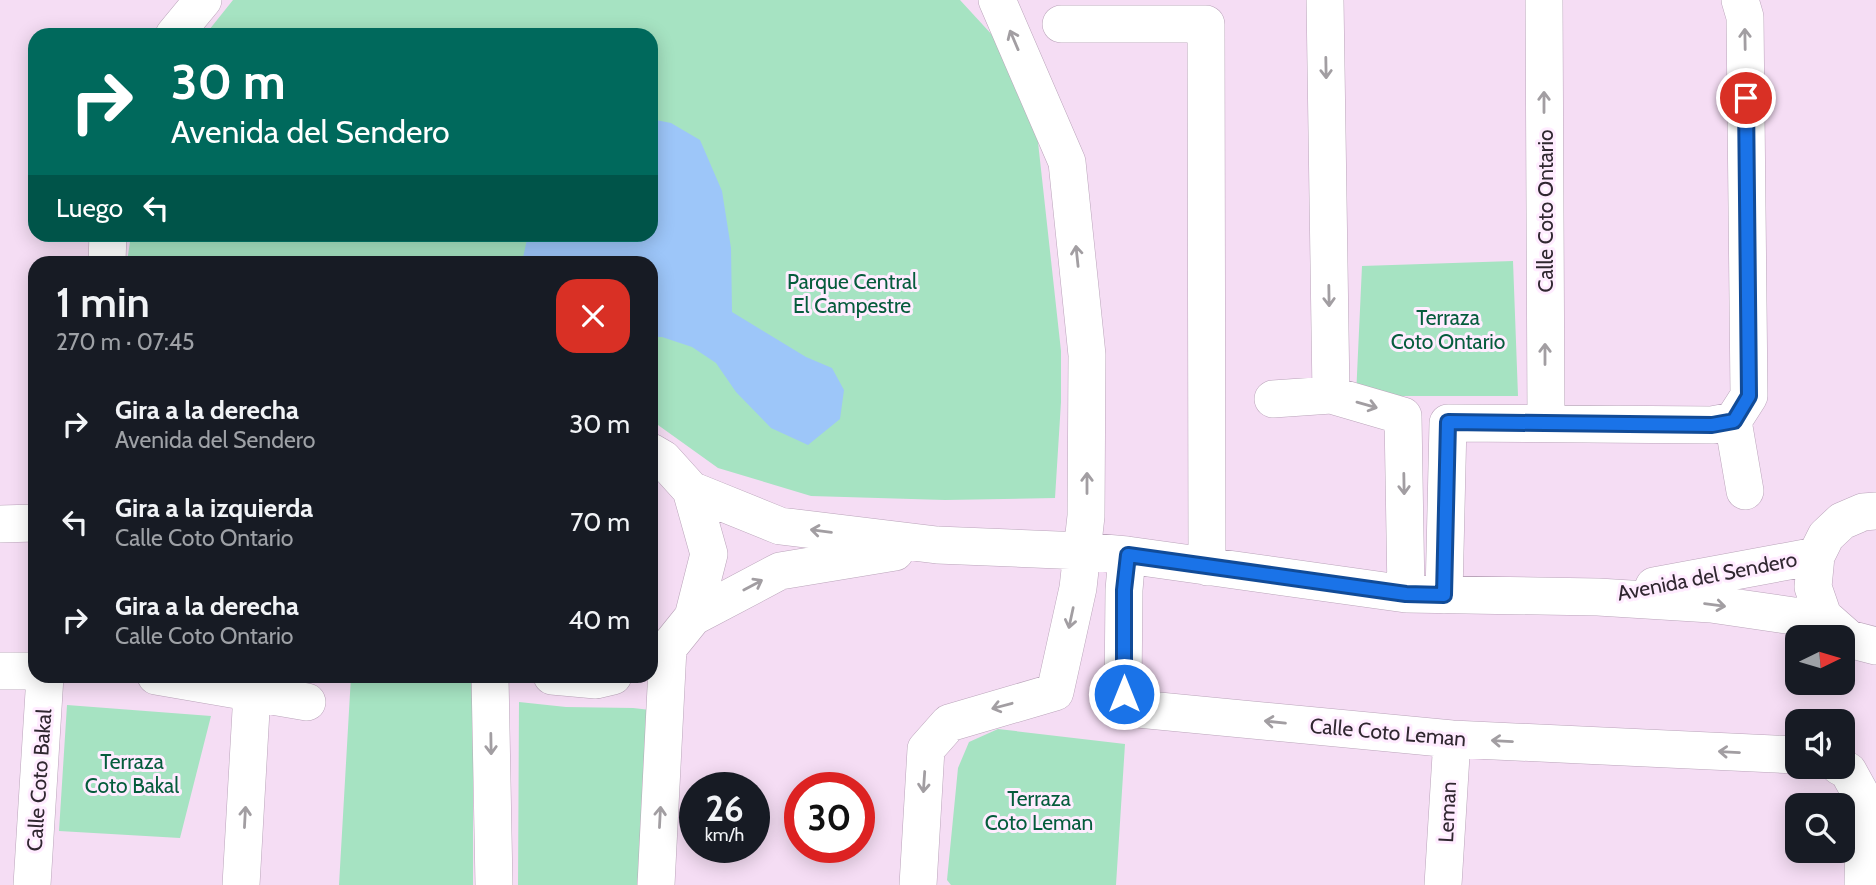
<!DOCTYPE html>
<html lang="es">
<meta charset="utf-8">
<style>
:root{--surface:#171b24;--page:#20242c;--text:#f1f3f6;--muted:#9ea1a6}
body{margin:0;font-family:Cabin,sans-serif;background:var(--page);color:var(--text);height:100vh;display:flex;flex-direction:column;font-size:26px;white-space:nowrap}
*{box-sizing:border-box;margin:0}
p{font-size:23px;color:var(--muted)}
.icon{flex:none;width:38px;height:38px;fill:none;stroke:currentColor;stroke-width:2;stroke-linecap:round;stroke-linejoin:round}
.map{position:relative;flex:1;overflow:hidden}
.side{position:absolute;left:28px;top:256px;width:630px;height:427px;display:flex;flex-direction:column;background:var(--surface);border-radius:21px;box-shadow:0 4px 18px #0003}
.side>*{flex:none}
.top-card{position:absolute;left:28px;top:28px;width:630px;height:214px;border-radius:21px;box-shadow:0 4px 18px #0003;background:#00695c;color:#fff;overflow:hidden}
.needle{width:46px;rotate:85deg}
.fabs{position:absolute;left:1785px;top:625px;display:grid;gap:14px}
.fabs a{display:grid;place-items:center;width:70px;height:70px;border-radius:14px;background:var(--surface);box-shadow:0 4px 18px #0003;font-size:35px}
.speed{position:absolute;left:679px;top:772px;display:flex;gap:14px;font-size:35px;font-weight:700;text-align:center}
.speed>*{display:grid;place-content:center;width:91px;height:91px;border-radius:50%;background:var(--surface);box-shadow:0 4px 18px #0003;line-height:1}
.speed small{font-size:18px;font-weight:400}
.speed .limit{border:10px solid #d22;background:#fff;color:#111}
.pin{position:absolute;display:grid;place-items:center;width:60px;height:60px;color:#fff;margin:-30px;border:4px solid #fff;border-radius:50%;box-shadow:0 2px 7px #0007}
.me{position:absolute;width:77px;margin:-38px;rotate:0deg;stroke-linejoin:round;filter:drop-shadow(0 0 5px #0008)}
.turn{display:flex;align-items:center;gap:24px;height:147px;padding:0 28px;font-size:32px}
.turn .icon{width:91px;height:91px;stroke-width:2.5}
.turn b{display:block;font-size:49px;line-height:60px}
.then{display:flex;align-items:center;height:66px;padding:0 28px;background:#0003;gap:14px;font-size:26px}
.round{display:grid;place-items:center;flex:none;width:74px;height:74px;border-radius:21px;background:var(--page)}
.summary{display:flex;align-items:center;justify-content:space-between;height:119px;padding:0 28px}
h1{font-size:42px;font-weight:600;line-height:52px}
ul{padding:0;list-style:none}
li{display:flex;align-items:center;gap:21px;height:98px;padding:0 28px}
li div{flex:1}
li b{display:block;font-size:26px}
li em{font-style:normal}
.map>svg:first-child{display:block}
.green{fill:#a6e3c2}
.water{fill:#9dc6f9}
.lines{fill:none;stroke-linecap:round;stroke-linejoin:round}
.minor-casing{stroke:#baa4ba;stroke-width:38}
.minor{stroke:#fff;stroke-width:37}
.oneway{stroke:#a29ea2}
.route-casing{stroke:#114b97;stroke-width:18}
.route{stroke:#1a73e8;stroke-width:12}
.labels{text-anchor:middle;dominant-baseline:central;stroke-width:6;stroke-linejoin:round;paint-order:stroke}
.street-label{font-size:21px;fill:#302730;stroke:#ffecff}
.park-label{font-size:21px;fill:#055c3c;stroke:#ffecff}
</style>
<div class="map">
<svg width="1876" height="885" viewBox="0 0 1876 885">
<rect width="100%" height="100%" fill="#f5ddf4"/>
<!-- green -->
<path class="green" d="M233 0H960L994 37 1037 133 1061 351V402L1055 498 945 500 811 496 718 468 651 420V262H127L131 235 651 234V35H205Z
M1513 261 1518 396H1356L1362 266Z
M351 676H473V885H339Z
M519 702 566 707 633 708 659 711 637 885H518Z
M67 705 211 716 180 838 59 831Z
M998 729 1125 744 1116 885H951L947 880 958 768 969 742Z"/>
<!-- water -->
<path class="water" d="M651 119 671 123 700 140 722 191 731 248 732 312 806 357 832 368 844 390 840 419 808 445 771 428 736 392 716 363 692 347 662 337H651V262H522L528 235 651 234Z"/>
<g class="lines">
<!-- minor casing -->
<g class="minor-casing">
<path id="minor" d="M1325 0 1331 395
M1544 0 1546 422
M1740 0 1745 17 1749 396 1733 421 1745 491
M1061 24H1206L1207 567
M174 35 203 0
M107 262 108 234
M1273 399 1331 395 1403 416 1406 594
M651 452 663 459 691 490 709 554 693 617 668 648 651 659
M691 490 780 526 937 545 1082 551 1127 555 1406 594 1598 597 1711 604 1794 616H1823
M1876 511 1863 512 1842 521 1826 536 1816 556 1813 587 1823 616 1849 639 1876 646
M0 524 35 523
M1127 555 1124 590 1123 694 1138 709 1452 739 1797 755
M1654 586 1816 556
M1444 595 1448 423 1712 425 1733 421
M693 617 780 571 895 552
M0 671H35
M156 676 307 702
M490 676 494 885
M552 676 596 680 613 676
M1839 766 1848 771 1864 800 1863 885
M32 885 45 676
M241 885 252 693
M656 885 668 648
M918 885 926 749 949 723 1055 692 1078 588 1086 516 1087 355 1067 162 997 0
M1443 885 1452 739"/>
</g>
<!-- minor -->
<use href="#minor" class="minor"/>
</g>
<!-- one-way arrows -->
<defs><path id="oneway-shaft" d="M-6 0H5M1.5-3L5.5 0L1.5 3" fill="none" stroke-width="1.6" stroke-linecap="round" stroke-linejoin="round" transform="scale(1.75)"/></defs>
<g class="oneway">
<use href="#oneway-shaft" transform="translate(1745 39) rotate(-91)"/>
<use href="#oneway-shaft" transform="translate(1014 40) rotate(-113)"/>
<use href="#oneway-shaft" transform="translate(1326 68) rotate(89)"/>
<use href="#oneway-shaft" transform="translate(1544 102) rotate(-90)"/>
<use href="#oneway-shaft" transform="translate(1077 256) rotate(-96)"/>
<use href="#oneway-shaft" transform="translate(1329 296) rotate(89)"/>
<use href="#oneway-shaft" transform="translate(1545 354) rotate(-90)"/>
<use href="#oneway-shaft" transform="translate(1367 405) rotate(16)"/>
<use href="#oneway-shaft" transform="translate(1087 483) rotate(-90)"/>
<use href="#oneway-shaft" transform="translate(1404 484) rotate(89)"/>
<use href="#oneway-shaft" transform="translate(821 531) rotate(-173)"/>
<use href="#oneway-shaft" transform="translate(753 585) rotate(-28)"/>
<use href="#oneway-shaft" transform="translate(1715 605) rotate(7)"/>
<use href="#oneway-shaft" transform="translate(1071 618) rotate(102)"/>
<use href="#oneway-shaft" transform="translate(1002 706) rotate(165)"/>
<use href="#oneway-shaft" transform="translate(1275 722) rotate(-174)"/>
<use href="#oneway-shaft" transform="translate(1502 741) rotate(-177)"/>
<use href="#oneway-shaft" transform="translate(491 744) rotate(89)"/>
<use href="#oneway-shaft" transform="translate(1729 752) rotate(-177)"/>
<use href="#oneway-shaft" transform="translate(924 782) rotate(94)"/>
<use href="#oneway-shaft" transform="translate(245 817) rotate(-87)"/>
<use href="#oneway-shaft" transform="translate(660 817) rotate(-87)"/>
</g>
<g class="lines">
<!-- route casing -->
<g class="route-casing">
<path id="route" d="M1124 694V590L1128 555 1406 594 1444 595 1448 422 1712 425 1734 421 1749 396 1746 98"/>
</g>
<!-- route -->
<use href="#route" class="route"/>
</g>
<g class="labels">
<!-- street labels -->
<g class="street-label">
<text transform="translate(1545 211) rotate(-90)">Calle Coto Ontario</text>
<text transform="translate(1707 576) rotate(-11)">Avenida del Sendero</text>
<text transform="translate(1388 732) rotate(5)">Calle Coto Leman</text>
<text transform="translate(39 780) rotate(-86)">Calle Coto Bakal</text>
<text transform="translate(1447 812) rotate(-87)">Leman</text>
</g>
<!-- park labels -->
<g class="park-label">
<text x="852" y="281">Parque Central<tspan x="852" dy="24">El Campestre</tspan></text>
<text x="1448" y="317">Terraza<tspan x="1448" dy="24">Coto Ontario</tspan></text>
<text x="132" y="761">Terraza<tspan x="132" dy="24">Coto Bakal</tspan></text>
<text x="1039" y="798">Terraza<tspan x="1039" dy="24">Coto Leman</tspan></text>
</g>
</g>
</svg>
<div class="fabs">
<a><svg class="needle" viewBox="-14 -14 28 28"><path d="M0-13l5 13h-10z" fill="#e53935"/><path d="M0 13l5-13h-10z" fill="#9ea1a6"/></svg></a>
<a><svg class="icon" aria-label="sound" viewBox="0 0 24 24"><path d="M4 9h4l5-4v14l-5-4H4zM17 9q2 3 0 6"/></svg></a>
<a><svg class="icon" aria-label="search" viewBox="0 0 24 24"><circle cx="10" cy="10" r="6"/><path d="M15 15l6 6"/></svg></a>
</div>
<div class="speed"><div>26<small>km/h</small></div><div class="limit">30</div></div>
<div class="pin" style="left:1746px;top:98px;background:#d93025"><svg class="icon" aria-label="arrive" viewBox="0 0 24 24"><path d="M6 21V4h12l-3 4 3 4H6"/></svg></div>
<svg class="me" style="left:1124px;top:694px" viewBox="-20 -20 40 40"><circle r="17" fill="#1a73e8" stroke="#fff" stroke-width="3"/><path d="M0-11L8 9 0 5-8 9z" fill="#fff"/></svg>
<div class="top-card">
<div class="turn"><svg class="icon" aria-label="right" viewBox="0 0 24 24"><path d="M7 20v-9h11M14 6l5 5-5 5"/></svg><div><b>30 m</b>Avenida del Sendero</div></div>
<div class="then">Luego<svg class="icon" aria-label="left" viewBox="0 0 24 24"><path d="M17 20v-9H6M10 6l-5 5 5 5"/></svg></div>
</div>
<section class="side">
<div class="summary"><div><h1>1 min</h1><p>270 m · 07:45</p></div><a class="round" style="background:#d93025;color:#fff"><svg class="icon" aria-label="close" viewBox="0 0 24 24"><path d="M6 6l12 12M18 6L6 18"/></svg></a></div>
<ul>
<li><svg class="icon" aria-label="right" viewBox="0 0 24 24"><path d="M7 20v-9h11M14 6l5 5-5 5"/></svg><div><b>Gira a la derecha</b><p>Avenida del Sendero</p></div><em>30 m</em></li>
<li><svg class="icon" aria-label="left" viewBox="0 0 24 24"><path d="M17 20v-9H6M10 6l-5 5 5 5"/></svg><div><b>Gira a la izquierda</b><p>Calle Coto Ontario</p></div><em>70 m</em></li>
<li><svg class="icon" aria-label="right" viewBox="0 0 24 24"><path d="M7 20v-9h11M14 6l5 5-5 5"/></svg><div><b>Gira a la derecha</b><p>Calle Coto Ontario</p></div><em>40 m</em></li>
</ul>
</section>
</div>
